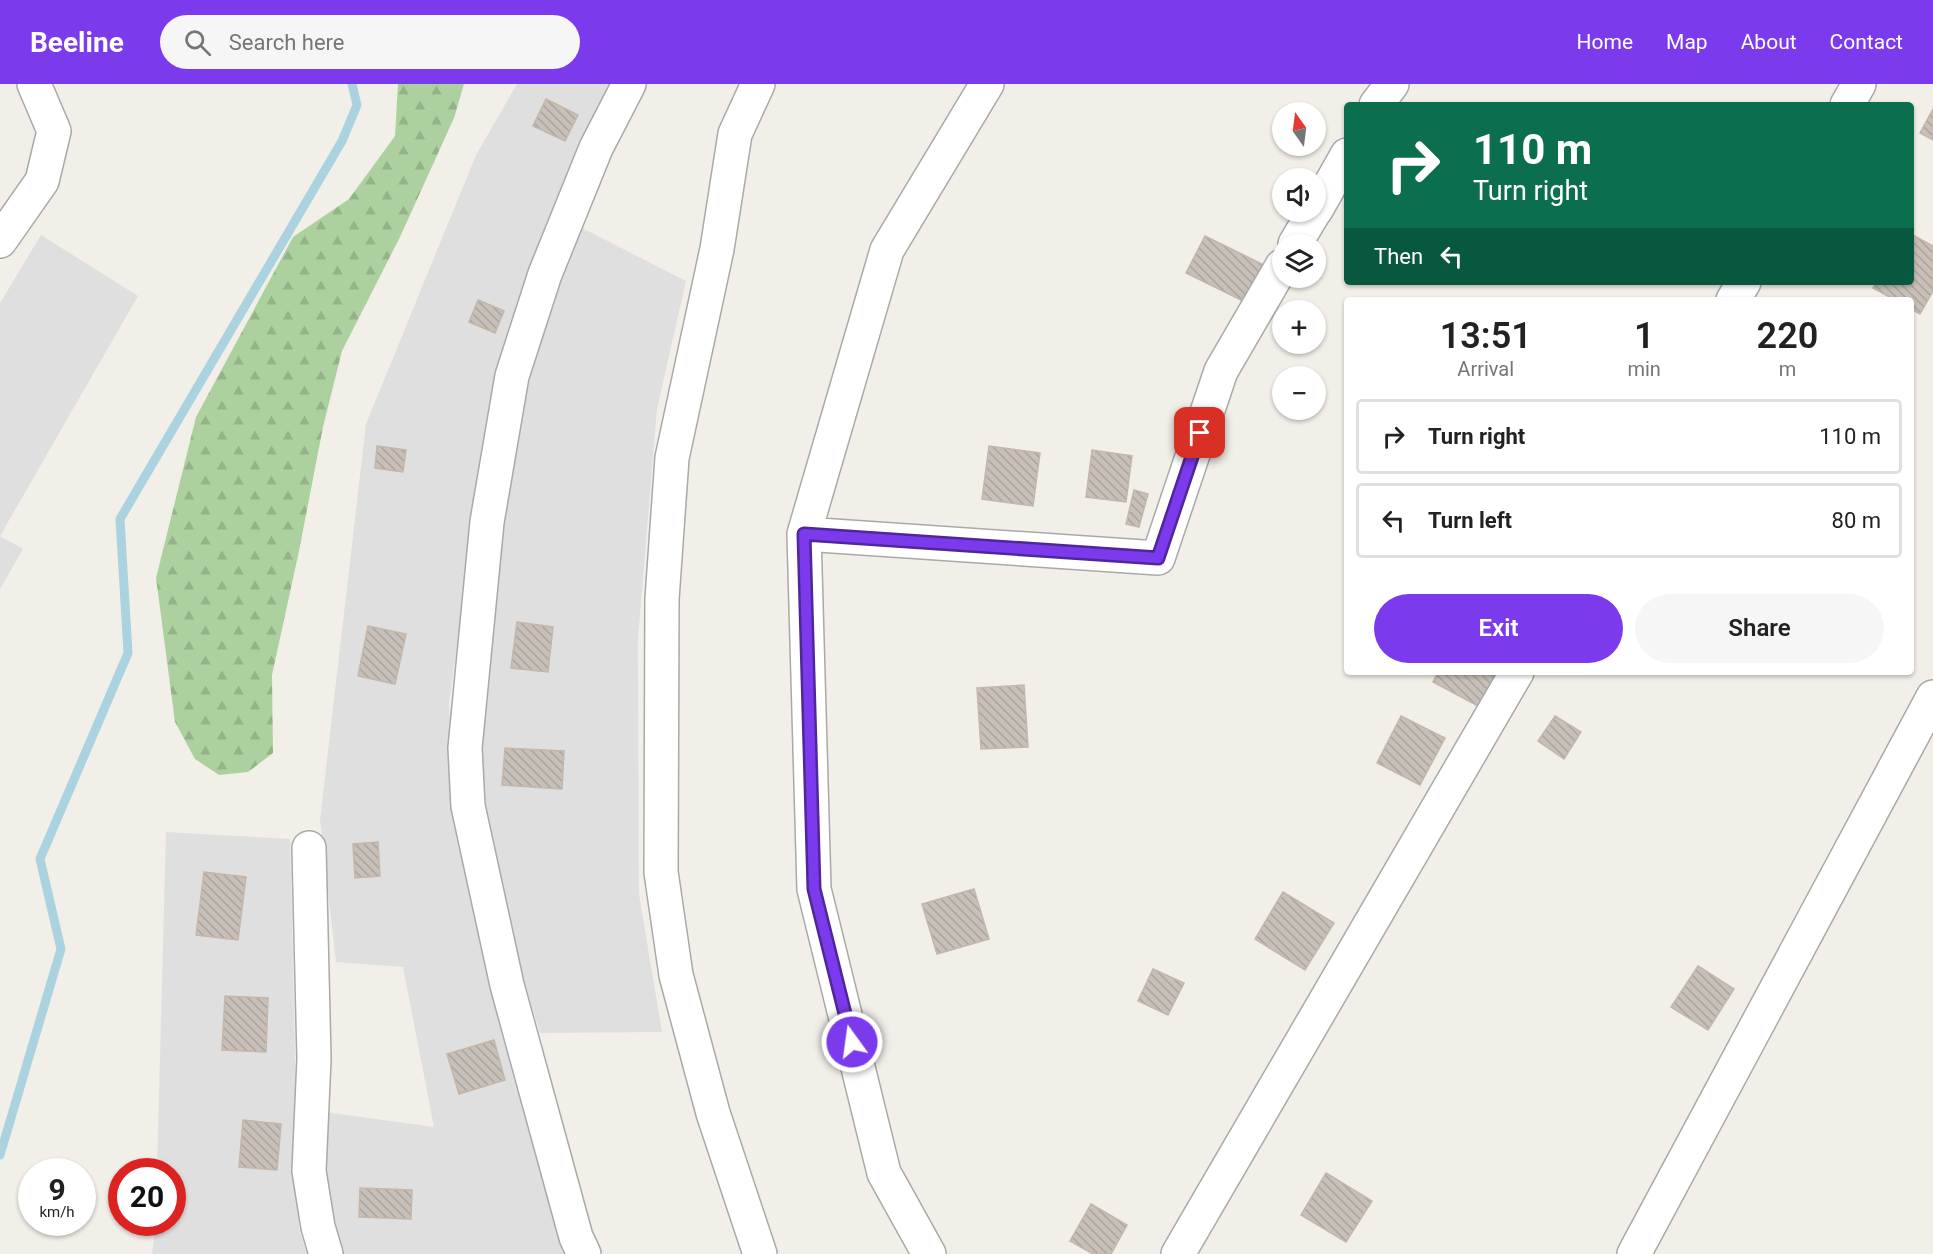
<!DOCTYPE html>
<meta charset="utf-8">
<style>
:root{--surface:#fff;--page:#f6f6f6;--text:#222;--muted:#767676;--line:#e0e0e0;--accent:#7c3aed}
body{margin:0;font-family:Roboto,sans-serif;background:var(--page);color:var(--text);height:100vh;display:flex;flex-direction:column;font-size:22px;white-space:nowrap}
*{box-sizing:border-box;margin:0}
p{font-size:20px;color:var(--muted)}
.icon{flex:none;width:33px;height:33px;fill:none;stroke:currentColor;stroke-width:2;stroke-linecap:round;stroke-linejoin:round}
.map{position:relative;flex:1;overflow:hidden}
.details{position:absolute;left:1344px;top:213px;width:570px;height:378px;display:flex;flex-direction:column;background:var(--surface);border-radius:6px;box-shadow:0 2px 4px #0004}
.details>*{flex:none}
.banner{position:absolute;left:1344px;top:18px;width:570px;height:183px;border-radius:6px;box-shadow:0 2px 4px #0004;background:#0b6e4f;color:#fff;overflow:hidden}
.needle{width:39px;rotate:346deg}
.controls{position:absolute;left:1272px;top:18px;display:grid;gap:12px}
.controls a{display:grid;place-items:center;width:54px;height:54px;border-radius:50%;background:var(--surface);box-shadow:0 2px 4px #0004;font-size:30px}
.speed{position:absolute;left:18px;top:1074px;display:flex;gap:12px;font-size:30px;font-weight:700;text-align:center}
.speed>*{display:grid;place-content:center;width:78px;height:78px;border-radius:50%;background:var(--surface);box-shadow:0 2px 4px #0004;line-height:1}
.speed small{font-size:15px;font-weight:400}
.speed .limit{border:9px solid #d22;background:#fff;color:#111}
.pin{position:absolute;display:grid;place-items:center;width:51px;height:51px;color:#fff;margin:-26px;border-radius:12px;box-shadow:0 3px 9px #0006}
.me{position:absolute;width:66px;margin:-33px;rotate:346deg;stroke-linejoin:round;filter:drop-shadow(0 0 4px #0008)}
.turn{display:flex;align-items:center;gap:21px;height:126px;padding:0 30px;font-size:27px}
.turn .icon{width:78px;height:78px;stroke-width:2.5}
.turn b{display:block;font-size:42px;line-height:51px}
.then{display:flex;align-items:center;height:57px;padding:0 30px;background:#0003;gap:12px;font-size:22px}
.eta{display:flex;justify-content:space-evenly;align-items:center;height:102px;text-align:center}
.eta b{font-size:36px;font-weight:600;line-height:42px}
.button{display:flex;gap:12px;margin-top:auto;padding:12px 30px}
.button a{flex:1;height:69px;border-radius:36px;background:var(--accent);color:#fff;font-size:24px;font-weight:600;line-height:69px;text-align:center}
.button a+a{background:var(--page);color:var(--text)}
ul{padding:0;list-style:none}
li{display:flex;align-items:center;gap:18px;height:75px;margin:0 12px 9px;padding:0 18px;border:3px solid var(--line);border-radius:6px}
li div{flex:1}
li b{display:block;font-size:22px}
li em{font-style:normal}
header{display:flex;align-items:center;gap:36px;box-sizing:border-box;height:84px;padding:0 30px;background:var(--accent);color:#fff}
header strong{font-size:28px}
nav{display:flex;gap:33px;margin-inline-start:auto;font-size:21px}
.search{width:420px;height:54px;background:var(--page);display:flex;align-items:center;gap:15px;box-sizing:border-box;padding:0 21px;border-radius:33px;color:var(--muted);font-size:22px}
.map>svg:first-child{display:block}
.residential{fill:#e0dfdf}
.forest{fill:url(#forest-firs)}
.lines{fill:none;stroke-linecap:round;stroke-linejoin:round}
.stream{stroke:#aad3df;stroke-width:9}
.building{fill:url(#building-back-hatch);stroke:#c4b6ab;stroke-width:1.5}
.minor-casing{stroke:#a9a9a9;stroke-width:36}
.minor{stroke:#fff;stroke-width:33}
.route-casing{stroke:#51269a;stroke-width:15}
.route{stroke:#7c3aed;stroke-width:10}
</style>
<header>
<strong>Beeline</strong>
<div class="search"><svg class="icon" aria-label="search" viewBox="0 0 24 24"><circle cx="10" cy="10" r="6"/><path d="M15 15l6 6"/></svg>Search here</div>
<nav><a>Home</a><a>Map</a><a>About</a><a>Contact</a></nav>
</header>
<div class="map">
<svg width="1933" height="1170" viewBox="0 0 1933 1170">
<defs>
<pattern id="forest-firs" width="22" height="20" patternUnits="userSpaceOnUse" patternTransform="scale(1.5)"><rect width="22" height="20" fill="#add19e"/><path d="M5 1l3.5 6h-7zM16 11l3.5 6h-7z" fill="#95b388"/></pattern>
<pattern id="building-back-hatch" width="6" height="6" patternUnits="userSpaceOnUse" patternTransform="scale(1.5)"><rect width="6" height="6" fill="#c7bfb8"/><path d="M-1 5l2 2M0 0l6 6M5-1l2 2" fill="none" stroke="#aba49e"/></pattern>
</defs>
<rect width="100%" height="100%" fill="#f2efe9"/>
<!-- residential -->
<path class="residential" d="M517 0H616L484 365 449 619 452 717 569 1170H341L327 1139 325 1028 434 1043 403 883 336 878 320 736 366 340 476 71Z
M582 144 686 197 657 325 638 555 639 810 662 948 540 949 500 816 476 681 490 497 530 263Z
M41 151 138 212 0 452 23 465 0 505V219Z
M166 748 290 755 299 1145 307 1170H152L156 1139 172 1138V1088L157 1087Z"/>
<!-- forest -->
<path class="forest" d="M398 0H464L454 34 400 153 342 267 323 343 299 467 272 591 273 669 248 688 219 691 195 675 175 638 156 494 196 333 293 153 349 115 395 52Z"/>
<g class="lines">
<!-- stream -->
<path class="stream" d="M0 1071 61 865 40 775 128 569 120 435 342 57 357 21 352 0"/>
</g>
<!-- building -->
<path class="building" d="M546 15 578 31 565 57 533 42Z
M1933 25V56L1920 49Z
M1911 150 1933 162V207L1920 230 1911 225V216H1895L1873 204 1877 198H1911Z
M1205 152 1264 181 1245 218 1186 189Z
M478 216 504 227 495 249 469 238Z
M377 362 406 366 403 388 375 384Z
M989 362 1040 369 1033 422 982 415Z
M1092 366 1132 372 1126 418 1086 413Z
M1134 406 1148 410 1139 443 1126 440Z
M517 538 553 543 548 588 511 584Z
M368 542 406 550 395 600 358 592Z
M1438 588H1497L1478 622 1433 598Z
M1024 601 1028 663 981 665 977 604Z
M1401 632 1445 654 1420 701 1377 679Z
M1555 632 1581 648 1564 675 1538 657Z
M505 664 564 667 562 705 502 701Z
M378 758 380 792 355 794 353 760Z
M204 788 246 793 238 856 196 851Z
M974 805 989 855 937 870 922 820Z
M1283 808 1334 839 1305 886 1255 855Z
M1698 882 1734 905 1708 946 1671 923Z
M1153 885 1184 899 1168 931 1138 917Z
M225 912 268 914 266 968 222 966Z
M494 956 505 996 459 1010 447 970Z
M243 1036 281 1040 277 1086 239 1083Z
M1326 1089 1372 1117 1346 1158 1301 1131Z
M360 1104 412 1106 411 1135 359 1133Z
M1091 1120 1127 1141 1111 1170H1093L1070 1157Z"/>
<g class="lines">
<!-- minor casing -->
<g class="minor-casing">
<path id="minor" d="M758 0 735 50 717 165 672 374 662 515 661 788 676 891 713 1029 760 1170
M1376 21 1392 0
M1847 21 1859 0
M1316 126 1347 71
M0 157 42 97 54 47 34 0
M1295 160 1314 128
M1733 216 1744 198
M804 450 1158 474 1221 287 1282 182
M309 764 314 975 309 1087 318 1143 326 1170
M584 1170 576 1153 507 901 468 722 465 664 487 438 512 292 545 190 596 64 629 0
M929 1170 884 1089 814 805 804 450 887 166 987 0
M1178 1170 1517 588
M1634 1170 1933 613"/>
</g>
<!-- minor -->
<use href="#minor" class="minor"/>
</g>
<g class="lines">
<!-- route casing -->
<g class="route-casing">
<path id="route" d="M852 958 814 805 804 450 1158 474 1200 349"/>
</g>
<!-- route -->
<use href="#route" class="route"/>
</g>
</svg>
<div class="controls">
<a><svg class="needle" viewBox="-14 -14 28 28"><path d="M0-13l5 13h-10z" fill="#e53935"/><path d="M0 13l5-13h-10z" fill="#767676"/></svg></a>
<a><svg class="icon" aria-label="sound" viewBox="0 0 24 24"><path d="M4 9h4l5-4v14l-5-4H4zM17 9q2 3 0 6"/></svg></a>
<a><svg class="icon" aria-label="layers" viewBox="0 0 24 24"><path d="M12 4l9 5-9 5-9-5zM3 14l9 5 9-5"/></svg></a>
<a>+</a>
<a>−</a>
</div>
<div class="speed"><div>9<small>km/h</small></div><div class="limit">20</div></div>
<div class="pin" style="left:1200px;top:349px;background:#d93025"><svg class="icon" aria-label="arrive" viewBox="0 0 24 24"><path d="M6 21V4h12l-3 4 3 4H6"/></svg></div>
<svg class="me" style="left:852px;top:958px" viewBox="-20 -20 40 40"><circle r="17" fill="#7c3aed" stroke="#fff" stroke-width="3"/><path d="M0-11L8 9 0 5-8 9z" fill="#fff"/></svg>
<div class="banner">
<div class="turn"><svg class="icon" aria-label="right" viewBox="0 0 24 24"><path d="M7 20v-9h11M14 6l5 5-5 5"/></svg><div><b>110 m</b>Turn right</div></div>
<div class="then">Then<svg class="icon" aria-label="left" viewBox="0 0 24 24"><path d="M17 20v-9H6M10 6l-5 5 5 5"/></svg></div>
</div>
<section class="details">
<div class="eta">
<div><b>13:51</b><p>Arrival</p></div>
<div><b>1</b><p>min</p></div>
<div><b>220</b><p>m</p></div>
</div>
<ul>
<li><svg class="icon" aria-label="right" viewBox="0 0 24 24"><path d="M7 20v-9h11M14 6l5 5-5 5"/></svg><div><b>Turn right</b></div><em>110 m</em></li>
<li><svg class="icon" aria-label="left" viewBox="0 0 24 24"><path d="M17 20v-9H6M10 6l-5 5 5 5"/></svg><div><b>Turn left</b></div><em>80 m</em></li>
</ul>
<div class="button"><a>Exit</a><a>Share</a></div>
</section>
</div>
